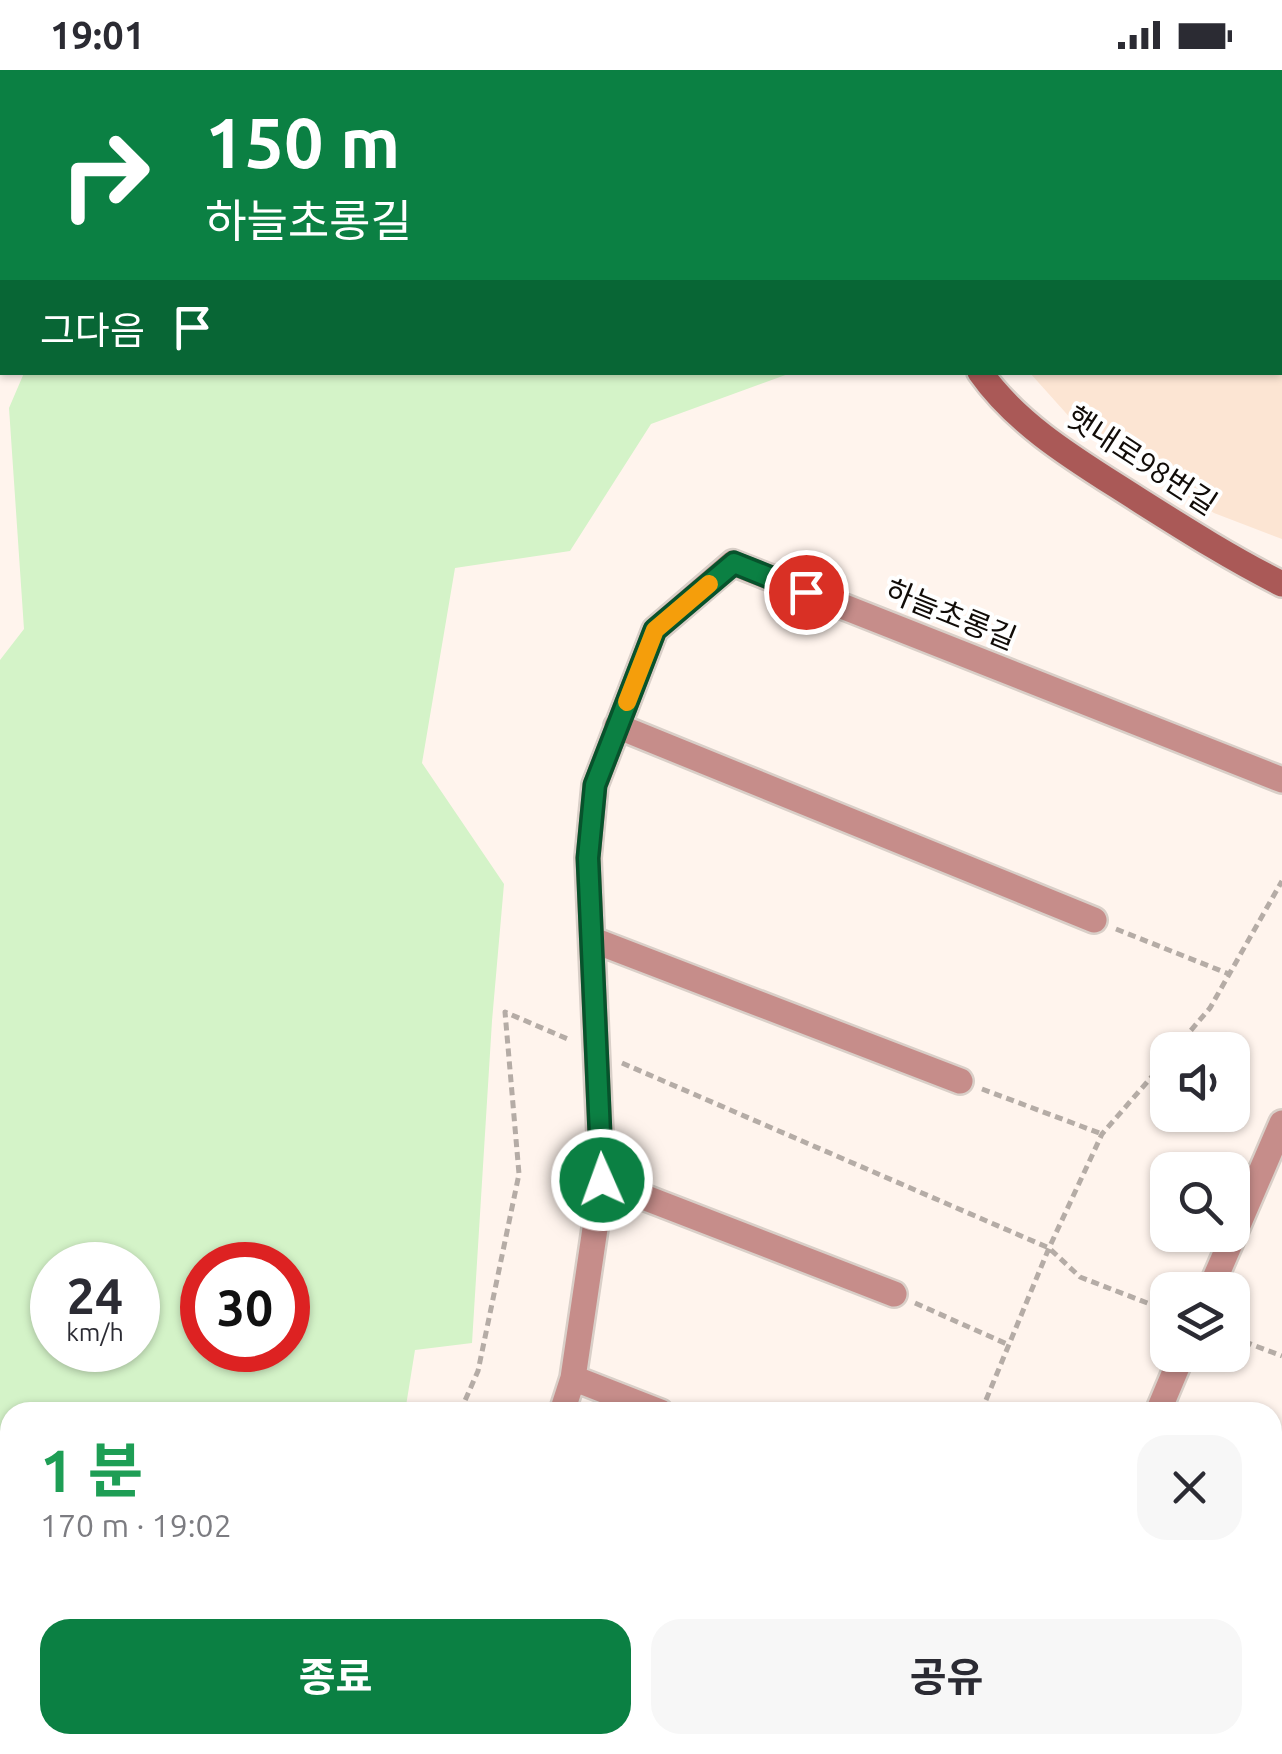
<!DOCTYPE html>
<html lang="ko">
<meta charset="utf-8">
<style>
:root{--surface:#fff;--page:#f7f7f7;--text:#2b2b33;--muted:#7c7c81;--accent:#0b8043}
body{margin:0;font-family:Ubuntu,"Noto Sans KR",sans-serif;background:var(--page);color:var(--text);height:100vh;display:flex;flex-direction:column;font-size:38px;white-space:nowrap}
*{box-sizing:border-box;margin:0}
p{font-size:32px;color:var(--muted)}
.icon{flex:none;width:55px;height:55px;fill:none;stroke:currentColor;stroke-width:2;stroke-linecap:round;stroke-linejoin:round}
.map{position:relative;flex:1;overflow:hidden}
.panel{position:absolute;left:0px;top:1332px;width:1282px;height:352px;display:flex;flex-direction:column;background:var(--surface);border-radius:30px 30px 0 0;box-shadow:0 2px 8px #0004}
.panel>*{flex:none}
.guide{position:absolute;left:0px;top:0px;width:1282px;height:305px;box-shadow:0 2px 8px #0004;background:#0b8043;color:#fff;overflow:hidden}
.tools{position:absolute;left:1150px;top:962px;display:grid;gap:20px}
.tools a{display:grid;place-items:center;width:100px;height:100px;border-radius:20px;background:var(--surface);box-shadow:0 2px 8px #0004;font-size:50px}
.speed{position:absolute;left:30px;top:1172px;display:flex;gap:20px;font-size:50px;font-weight:700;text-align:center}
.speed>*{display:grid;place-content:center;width:130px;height:130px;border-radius:50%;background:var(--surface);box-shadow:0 2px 8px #0004;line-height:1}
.speed small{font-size:25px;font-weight:400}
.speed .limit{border:15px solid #d22;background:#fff;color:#111}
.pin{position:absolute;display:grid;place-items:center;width:85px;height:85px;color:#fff;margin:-42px;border:5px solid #fff;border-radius:50%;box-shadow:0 2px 10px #0007}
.me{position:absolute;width:110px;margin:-55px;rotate:358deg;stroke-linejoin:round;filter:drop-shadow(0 0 8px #0008)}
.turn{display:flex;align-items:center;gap:35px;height:210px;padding:0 40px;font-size:45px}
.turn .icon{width:130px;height:130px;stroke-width:2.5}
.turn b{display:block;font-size:70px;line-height:85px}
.then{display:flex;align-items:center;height:95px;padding:0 40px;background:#0003;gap:20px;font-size:38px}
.round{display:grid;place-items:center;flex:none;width:105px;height:105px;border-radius:30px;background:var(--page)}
.headline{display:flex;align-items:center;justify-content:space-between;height:170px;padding:0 40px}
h1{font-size:60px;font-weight:700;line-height:75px;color:#1e9e55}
.action{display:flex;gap:20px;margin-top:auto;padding:20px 40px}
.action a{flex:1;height:115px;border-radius:30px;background:var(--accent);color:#fff;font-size:40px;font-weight:700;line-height:115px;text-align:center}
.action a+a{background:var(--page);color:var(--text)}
.status{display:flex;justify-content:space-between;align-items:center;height:70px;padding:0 50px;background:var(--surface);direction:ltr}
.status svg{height:28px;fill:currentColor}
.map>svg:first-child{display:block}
.built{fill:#fce5d3}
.green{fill:#d4f3c8;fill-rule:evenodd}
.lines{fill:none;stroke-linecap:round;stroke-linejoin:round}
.secondary-tunnel{stroke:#dbd1cb;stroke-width:25;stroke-dasharray:25 12;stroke-linecap:butt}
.street-casing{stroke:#d9cfc8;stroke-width:30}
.secondary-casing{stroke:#d9cfc8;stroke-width:30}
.path{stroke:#b5aca6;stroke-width:5;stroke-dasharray:8 5;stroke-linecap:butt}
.street{stroke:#c68d8a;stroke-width:25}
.secondary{stroke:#aa5957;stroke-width:25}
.route-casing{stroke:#07532c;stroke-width:25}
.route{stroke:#0b8043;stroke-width:18}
.slow{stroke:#f59e0b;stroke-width:18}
.labels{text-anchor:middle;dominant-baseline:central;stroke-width:8;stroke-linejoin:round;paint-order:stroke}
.street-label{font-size:30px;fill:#110c08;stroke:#fff}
</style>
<div class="status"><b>19:01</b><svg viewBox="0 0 49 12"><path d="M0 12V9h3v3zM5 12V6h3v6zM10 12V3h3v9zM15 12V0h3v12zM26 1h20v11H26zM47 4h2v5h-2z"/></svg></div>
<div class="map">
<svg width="1282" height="1684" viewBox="0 0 1282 1684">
<rect width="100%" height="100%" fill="#fff4ed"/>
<!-- built -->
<path class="built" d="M1194 0H1282V469L1214 443 1082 361 1030 303 1280 302V2H1191Z
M1282 1616V1684H1252L1256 1675H1272L1273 1637Z"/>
<!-- green -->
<path class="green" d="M171 0H723L169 2Z
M24 303H791L651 354 570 481 455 498 422 693 504 814 492 951 472 1273 415 1280 405 1342H10V1675H203L188 1684H0V590L24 559 9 338ZM52 1195H138V1280H52ZM202 1195H288V1280H202Z
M276 1675H380L376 1684H274Z"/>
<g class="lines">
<!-- secondary-tunnel -->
<path class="secondary-tunnel" d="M868 0V2"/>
<!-- street casing -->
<g class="street-casing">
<path id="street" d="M617 656 1094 850
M593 870 960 1011
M602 1111 894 1224
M1210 1220 1282 1053
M573 1308 660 1342
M562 1342 573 1308 602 1111 588 788 595 715 655 560 733 493 1282 710
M1158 1342 1182 1285
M402 1684 407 1675"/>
</g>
<!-- secondary casing -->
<g class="secondary-casing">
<path id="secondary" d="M980 302C1020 359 1085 395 1142 432 1188 461 1234 490 1282 514
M1272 1519 1282 1495
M1207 1684 1211 1675"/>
</g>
<!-- path -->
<path class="path" d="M1116 859 1229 904
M1174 980 1210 938 1282 811
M622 993 1049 1178 1080 1207 1168 1241
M982 1019 1102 1064
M915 1233 1009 1275
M1232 1267 1282 1286
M460 1342 478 1301 519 1104 505 942 570 970
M981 1342 1049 1178 1102 1064 1168 988
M859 1675 862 1684
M271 1684 277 1675
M523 1684 530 1675
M1009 1684 1013 1675"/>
<!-- street -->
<use href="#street" class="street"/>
<!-- secondary -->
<use href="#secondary" class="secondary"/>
</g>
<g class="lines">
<!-- route casing -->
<g class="route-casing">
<path id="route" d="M602 1110 588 788 595 715 655 560 734 493 806 522"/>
</g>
<!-- route -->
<use href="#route" class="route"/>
<!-- slow -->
<path class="slow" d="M627 632 655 560 709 514"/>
</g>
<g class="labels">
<!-- street labels -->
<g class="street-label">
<text transform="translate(1142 390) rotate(33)">햇내로98번길</text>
<text transform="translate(951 544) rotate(22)">하늘초롱길</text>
</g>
</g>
</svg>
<div class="tools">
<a><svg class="icon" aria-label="sound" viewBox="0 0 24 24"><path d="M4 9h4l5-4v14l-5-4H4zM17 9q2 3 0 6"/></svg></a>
<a><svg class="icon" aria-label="search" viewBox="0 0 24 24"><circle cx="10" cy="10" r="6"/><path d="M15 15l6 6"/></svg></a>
<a><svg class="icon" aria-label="layers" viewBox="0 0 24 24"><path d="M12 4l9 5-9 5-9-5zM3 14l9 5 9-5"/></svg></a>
</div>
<div class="speed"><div>24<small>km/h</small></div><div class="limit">30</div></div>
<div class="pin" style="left:806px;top:522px;background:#d93025"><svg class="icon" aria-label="arrive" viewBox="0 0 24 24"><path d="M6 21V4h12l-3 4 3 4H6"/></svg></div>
<svg class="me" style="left:602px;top:1110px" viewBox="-20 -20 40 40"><circle r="17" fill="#0b8043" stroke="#fff" stroke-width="3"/><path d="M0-11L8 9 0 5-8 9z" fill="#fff"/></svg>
<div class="guide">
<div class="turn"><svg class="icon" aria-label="right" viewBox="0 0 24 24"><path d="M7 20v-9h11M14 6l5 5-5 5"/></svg><div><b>150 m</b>하늘초롱길</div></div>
<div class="then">그다음<svg class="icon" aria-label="arrive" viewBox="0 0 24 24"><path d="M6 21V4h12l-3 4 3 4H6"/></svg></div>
</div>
<section class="panel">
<div class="headline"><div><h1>1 분</h1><p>170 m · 19:02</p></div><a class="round"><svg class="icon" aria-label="close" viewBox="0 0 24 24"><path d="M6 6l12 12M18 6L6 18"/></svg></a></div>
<div class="action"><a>종료</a><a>공유</a></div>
</section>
</div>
